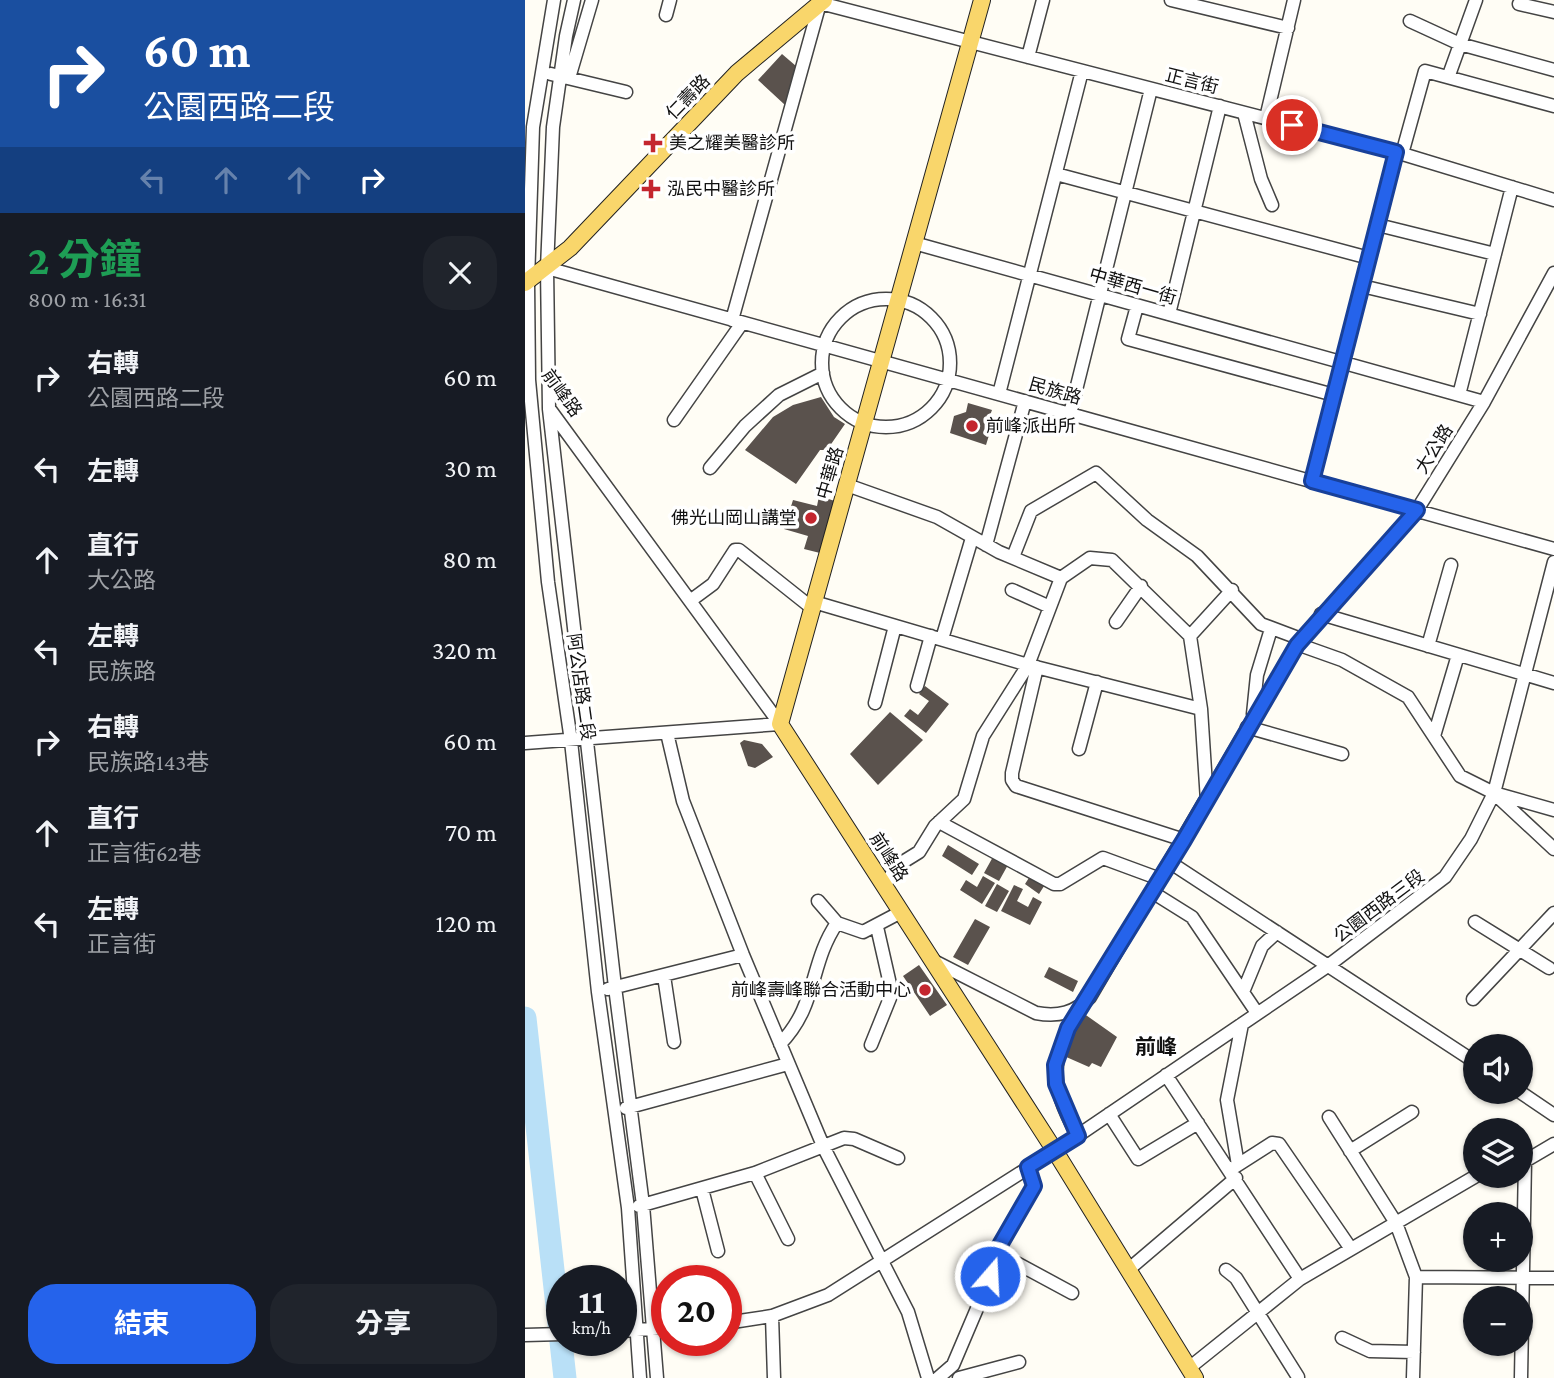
<!DOCTYPE html>
<html lang="zh-TW">
<meta charset="utf-8">
<style>
:root{--surface:#171b24;--page:#20242c;--text:#f1f3f6;--muted:#9ea1a6;--accent:#2563eb}
body{margin:0;font-family:"Crimson Pro","Noto Sans TC",serif;background:var(--page);color:var(--text);height:100vh;display:flex;flex-direction:column;font-size:26px;white-space:nowrap}
*{box-sizing:border-box;margin:0}
p{font-size:23px;color:var(--muted)}
.icon{flex:none;width:38px;height:38px;fill:none;stroke:currentColor;stroke-width:2;stroke-linecap:round;stroke-linejoin:round}
.map{position:relative;flex:1;overflow:hidden}
.panel{display:flex;flex-direction:column;background:var(--surface);width:525px}
.panel>*{flex:none}
.guide{background:#1a4fa0;color:#fff;overflow:hidden}
.controls{position:absolute;left:938px;top:1034px;display:grid;gap:14px}
.controls a{display:grid;place-items:center;width:70px;height:70px;border-radius:50%;background:var(--surface);box-shadow:0 2px 5px #0004;font-size:35px}
.speed{position:absolute;left:21px;top:1265px;display:flex;gap:14px;font-size:35px;font-weight:700;text-align:center}
.speed>*{display:grid;place-content:center;width:91px;height:91px;border-radius:50%;background:var(--surface);box-shadow:0 2px 5px #0004;line-height:1}
.speed small{font-size:18px;font-weight:400}
.speed .limit{border:10px solid #d22;background:#fff;color:#111}
.pin{position:absolute;display:grid;place-items:center;width:60px;height:60px;color:#fff;margin:-30px;border:4px solid #fff;border-radius:50%;box-shadow:0 2px 7px #0007}
.me{position:absolute;width:77px;margin:-38px;rotate:19deg;stroke-linejoin:round;filter:drop-shadow(0 0 5px #0008)}
.turn{display:flex;align-items:center;gap:24px;height:147px;padding:0 28px;font-size:32px}
.turn .icon{width:91px;height:91px;stroke-width:2.5}
.turn b{display:block;font-size:49px;line-height:60px}
.lanes{display:flex;align-items:center;height:66px;padding:0 28px;background:#0003;justify-content:center;gap:35px;direction:ltr}
.lanes .off{opacity:.35}
.round{display:grid;place-items:center;flex:none;width:74px;height:74px;border-radius:28px;background:var(--page)}
.overview{display:flex;align-items:center;justify-content:space-between;height:119px;padding:0 28px}
h1{font-size:42px;font-weight:700;line-height:52px;color:#1e9e55}
.cta{display:flex;gap:14px;margin-top:auto;padding:14px 28px}
.cta a{flex:1;height:80px;border-radius:28px;background:var(--accent);color:#fff;font-size:28px;font-weight:700;line-height:80px;text-align:center}
.cta a+a{background:var(--page);color:var(--text)}
ul{padding:0;list-style:none}
li{display:flex;align-items:center;gap:21px;height:91px;padding:0 28px}
li div{flex:1}
li b{display:block;font-size:26px}
li em{font-style:normal}
main{display:flex;flex:1;min-height:0}
.map>svg:first-child{display:block}
.lines{fill:none;stroke-linecap:round;stroke-linejoin:round}
.river{stroke:#b9e0f7;stroke-width:23}
.building{fill:#5a524d}
.minor-casing{stroke:#444;stroke-width:15}
.major-casing{stroke:#222;stroke-width:18}
.minor{stroke:#fff;stroke-width:12}
.major{stroke:#f9d66b;stroke-width:16}
.route-casing{stroke:#184099;stroke-width:18}
.route{stroke:#2563eb;stroke-width:12}
.poi-dot{fill:#c4262e;stroke:#fff;stroke-width:2.5}
.labels{text-anchor:middle;dominant-baseline:central;stroke-width:7;stroke-linejoin:round;paint-order:stroke}
.street-label{font-size:18px;fill:#111;stroke:#fff}
.poi-label{font-size:18px;fill:#111;stroke:#fff;text-anchor:start}
.quarter-label{font-size:21px;font-weight:bold;fill:#111;stroke:#fff}
</style>
<main>
<section class="panel">
<div class="guide">
<div class="turn"><svg class="icon" aria-label="right" viewBox="0 0 24 24"><path d="M7 20v-9h11M14 6l5 5-5 5"/></svg><div><b>60 m</b>公園西路二段</div></div>
<div class="lanes"><svg class="icon off" aria-label="left" viewBox="0 0 24 24"><path d="M17 20v-9H6M10 6l-5 5 5 5"/></svg><svg class="icon off" aria-label="ahead" viewBox="0 0 24 24"><path d="M12 20V5M6 11l6-6 6 6"/></svg><svg class="icon off" aria-label="ahead" viewBox="0 0 24 24"><path d="M12 20V5M6 11l6-6 6 6"/></svg><svg class="icon" aria-label="right" viewBox="0 0 24 24"><path d="M7 20v-9h11M14 6l5 5-5 5"/></svg></div>
</div>
<div class="overview"><div><h1>2 分鐘</h1><p>800 m · 16:31</p></div><a class="round"><svg class="icon" aria-label="close" viewBox="0 0 24 24"><path d="M6 6l12 12M18 6L6 18"/></svg></a></div>
<ul>
<li><svg class="icon" aria-label="right" viewBox="0 0 24 24"><path d="M7 20v-9h11M14 6l5 5-5 5"/></svg><div><b>右轉</b><p>公園西路二段</p></div><em>60 m</em></li>
<li><svg class="icon" aria-label="left" viewBox="0 0 24 24"><path d="M17 20v-9H6M10 6l-5 5 5 5"/></svg><div><b>左轉</b></div><em>30 m</em></li>
<li><svg class="icon" aria-label="ahead" viewBox="0 0 24 24"><path d="M12 20V5M6 11l6-6 6 6"/></svg><div><b>直行</b><p>大公路</p></div><em>80 m</em></li>
<li><svg class="icon" aria-label="left" viewBox="0 0 24 24"><path d="M17 20v-9H6M10 6l-5 5 5 5"/></svg><div><b>左轉</b><p>民族路</p></div><em>320 m</em></li>
<li><svg class="icon" aria-label="right" viewBox="0 0 24 24"><path d="M7 20v-9h11M14 6l5 5-5 5"/></svg><div><b>右轉</b><p>民族路143巷</p></div><em>60 m</em></li>
<li><svg class="icon" aria-label="ahead" viewBox="0 0 24 24"><path d="M12 20V5M6 11l6-6 6 6"/></svg><div><b>直行</b><p>正言街62巷</p></div><em>70 m</em></li>
<li><svg class="icon" aria-label="left" viewBox="0 0 24 24"><path d="M17 20v-9H6M10 6l-5 5 5 5"/></svg><div><b>左轉</b><p>正言街</p></div><em>120 m</em></li>
</ul>
<div class="cta"><a>結束</a><a>分享</a></div>
</section>
<div class="map">
<svg width="1029" height="1378" viewBox="0 0 1029 1378">
<rect width="100%" height="100%" fill="#fffdf5"/>
<g class="lines">
<!-- river -->
<path class="river" d="M0 1018 40 1378"/>
</g>
<!-- building -->
<path class="building" d="M257 54 271 66 260 105 233 80Z
M296 397 309 417 320 424 302 450H295L271 484 220 450 248 417 268 405Z
M443 403 467 410 464 418 469 419 461 445 425 433 429 416 441 412Z
M294 496 313 502 299 554 279 549 283 536 259 529 268 500 292 506Z
M400 686 424 704 401 733 379 716 385 709 393 715 404 701 394 694Z
M365 712 398 740 353 785 325 754Z
M219 740 237 744 248 757 230 768 223 766 215 743Z
M423 845 454 864 447 875 417 856Z
M469 855 484 863 474 881 459 873Z
M507 873 521 883 514 894 500 884Z
M458 876 470 883 457 904 435 890 441 880 452 887Z
M472 884 484 891 472 912 460 906Z
M489 885 498 889 492 901 503 907 508 897 517 902 505 925 476 911Z
M450 919 465 927 443 965 428 957Z
M394 965 422 1005 405 1016 378 976Z
M524 967 553 981 548 992 519 977Z
M558 1013 592 1037 576 1067 567 1063 564 1067 539 1056 544 1036Z"/>
<g class="lines">
<!-- minor casing -->
<g class="minor-casing">
<path id="minor" d="M29 0 8 127 3 282 4 380 23 582 46 741 73 992 103 1208 115 1378
M49 0 41 36 28 127 22 268 24 409 90 987 118 1205 132 1378
M646 0 763 28
M994 4 1029 12
M141 15 145 0
M885 21 935 44 1029 70
M503 57 518 0
M26 74 101 92
M924 75 951 0
M44 78 67 0
M719 113 736 179 747 205
M741 118 769 0
M877 154 900 71 1029 106
M531 174 844 258
M853 225 970 254
M389 243 959 402
M22 268 1029 549
M837 286 955 314
M297 363a64 64 0 1 1 128 0a64 64 0 1 1-128 0Z
M612 306 603 339 809 395
M644 314 695 106
M207 320 295 3 871 152 1029 200
M474 394 557 71
M934 395 987 187
M26 411 255 724
M545 414 626 89
M149 420 217 323
M185 468 220 426 254 395 298 373
M787 481 871 152
M322 485 412 517 474 552 536 578
M461 545 500 401
M488 557 506 511 571 473 622 520 672 556 736 624 776 639
M536 578 565 558 587 560 665 636 676 709 682 801
M487 590 525 607
M165 601 188 584 210 550H214L287 608
M289 602 503 665 676 709
M796 614 1029 683
M591 622 616 586
M665 636 707 590
M417 639 447 538
M772 644 817 660 883 697 935 776 969 793 1029 810
M903 646 926 565
M512 667 487 773V780L491 786 659 840
M392 686 406 636
M350 703 370 626
M728 714 732 675 746 629
M722 727 817 754
M142 733 158 801 218 955 299 1148 383 1312 403 1378
M909 736 933 655
M0 743 255 724
M554 749 572 682
M972 796 1029 849
M414 822 529 884H535L578 858 635 879
M646 863 950 1062
M359 886 373 865 394 852 410 826 439 799 458 736 503 665 536 578
M627 892 667 917 732 1013
M293 901 312 923 338 932 376 912
M950 922 1024 968
M407 960 511 1013C533 1017 550 1013 565 997L772 644 892 510 959 402 1029 273
M139 976 149 1042
M83 989 218 955
M718 992 737 946 752 932
M948 999 1029 913
M255 1044C293 1005 284 964 312 923
M346 1045 367 993 352 927
M641 1075 775 1279
M995 1092 1029 1115
M101 1108 263 1064
M584 1114 613 1159 673 1123
M804 1117 871 1223 891 1277 888 1378
M553 1136C522 1081 525 1057 558 1005
M996 1150 1000 1161 1029 1144
M825 1151 887 1112
M713 1165 702 1100 717 1024
M705 1170 747 1143 754 1144 826 1249
M230 1173 263 1239
M177 1189 193 1251
M114 1206 230 1173 319 1138 329 1139 373 1158
M471 1252 547 1293
M603 1270 711 1178
M701 1270 711 1278 773 1377
M891 1277 1029 1278
M247 1316 249 1378
M201 1323 247 1316 303 1295 530 1151 804 965 920 877 946 839 969 793 1029 562
M96 1331 142 1328
M0 1335 37 1334
M817 1338 845 1351 889 1352
M664 1368 775 1279 951 1176
M413 1378 428 1365 462 1285 471 1252 509 1186 503 1167
M434 1378 494 1362
M996 1378 1000 1161"/>
</g>
<!-- major casing -->
<g class="major-casing">
<path id="major" d="M457 0 255 724 530 1151 670 1378
M0 283 45 248 212 73 299 0"/>
</g>
<!-- minor -->
<use href="#minor" class="minor"/>
<!-- major -->
<use href="#major" class="major"/>
</g>
<g class="lines">
<!-- route casing -->
<g class="route-casing">
<path id="route" d="M465 1276 471 1252 509 1186 503 1167 553 1136 531 1084 530 1065 543 1028 659 840 772 645 892 510 787 481 871 152 767 125"/>
</g>
<!-- route -->
<use href="#route" class="route"/>
</g>
<!-- markers -->
<g class="poi-dot">
<path d="M124.5 132.5h7v7h7v7h-7v7h-7v-7h-7v-7h7z"/>
<path d="M122.5 178.5h7v7h7v7h-7v7h-7v-7h-7v-7h7z"/>
<circle cx="447" cy="426" r="7"/>
<circle cx="286" cy="518" r="7"/>
<circle cx="400" cy="990" r="7"/>
</g>
<g class="labels">
<!-- street labels -->
<g class="street-label">
<text transform="translate(667 81) rotate(14)">正言街</text>
<text transform="translate(163 97) rotate(-46)">仁壽路</text>
<text transform="translate(608 286) rotate(16)">中華西一街</text>
<text transform="translate(530 391) rotate(16)">民族路</text>
<text transform="translate(37 393) rotate(54)">前峰路</text>
<text transform="translate(909 449) rotate(-58)">大公路</text>
<text transform="translate(305 473) rotate(-74)">中華路</text>
<text transform="translate(56 687) rotate(82)">阿公店路二段</text>
<text transform="translate(364 857) rotate(57)">前峰路</text>
<text transform="translate(854 906) rotate(-37)">公園西路三段</text>
</g>
<!-- poi labels -->
<g class="poi-label">
<text x="144" y="143">美之耀美醫診所</text>
<text x="142" y="189">泓民中醫診所</text>
<text x="461" y="426">前峰派出所</text>
<text x="272" y="518" text-anchor="end">佛光山岡山講堂</text>
<text x="386" y="990" text-anchor="end">前峰壽峰聯合活動中心</text>
</g>
<!-- quarter labels -->
<g class="quarter-label">
<text x="631" y="1047">前峰</text>
</g>
</g>
</svg>
<div class="controls">
<a><svg class="icon" aria-label="sound" viewBox="0 0 24 24"><path d="M4 9h4l5-4v14l-5-4H4zM17 9q2 3 0 6"/></svg></a>
<a><svg class="icon" aria-label="layers" viewBox="0 0 24 24"><path d="M12 4l9 5-9 5-9-5zM3 14l9 5 9-5"/></svg></a>
<a>+</a>
<a>−</a>
</div>
<div class="speed"><div>11<small>km/h</small></div><div class="limit">20</div></div>
<div class="pin" style="left:767px;top:125px;background:#d93025"><svg class="icon" aria-label="arrive" viewBox="0 0 24 24"><path d="M6 21V4h12l-3 4 3 4H6"/></svg></div>
<svg class="me" style="left:465px;top:1276px" viewBox="-20 -20 40 40"><circle r="17" fill="#2563eb" stroke="#fff" stroke-width="3"/><path d="M0-11L8 9 0 5-8 9z" fill="#fff"/></svg>
</div>
</main>
